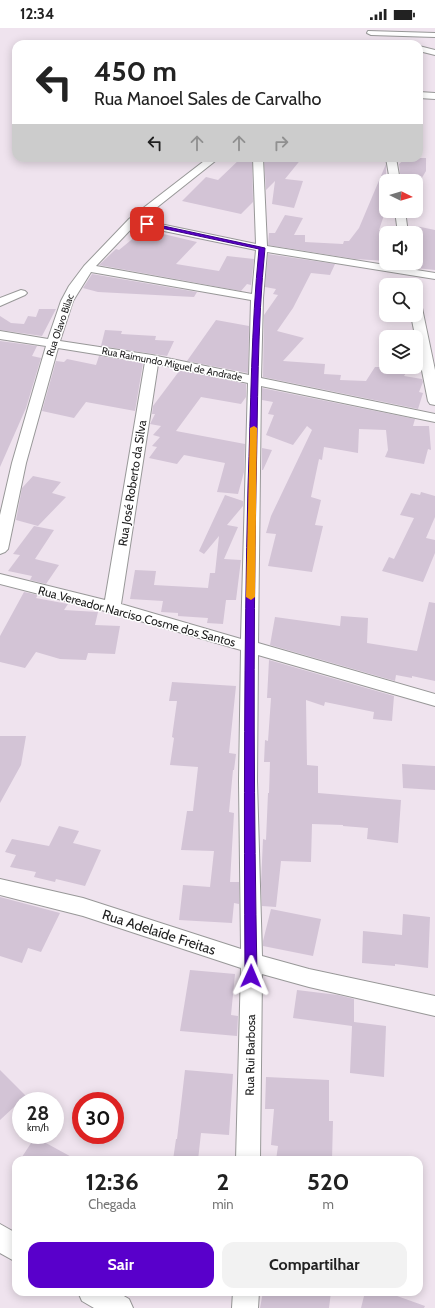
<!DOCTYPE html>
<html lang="pt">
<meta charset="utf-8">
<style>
:root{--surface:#fff;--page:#f2f2f2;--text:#222;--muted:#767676;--accent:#5900cb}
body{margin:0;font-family:Cabin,sans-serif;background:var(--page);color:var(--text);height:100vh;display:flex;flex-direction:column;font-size:15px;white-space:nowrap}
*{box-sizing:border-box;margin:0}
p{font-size:13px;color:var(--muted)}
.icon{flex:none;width:22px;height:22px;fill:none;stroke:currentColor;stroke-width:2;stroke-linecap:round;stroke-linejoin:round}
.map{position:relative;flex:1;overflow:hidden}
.sheet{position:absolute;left:12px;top:1128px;width:411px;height:140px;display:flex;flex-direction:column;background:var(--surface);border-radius:12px;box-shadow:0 2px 10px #0003}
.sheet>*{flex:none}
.top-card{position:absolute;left:12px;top:12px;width:411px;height:122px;border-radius:12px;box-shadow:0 2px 10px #0003;background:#fff;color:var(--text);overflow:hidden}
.needle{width:26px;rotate:95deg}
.buttons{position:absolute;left:379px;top:146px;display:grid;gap:8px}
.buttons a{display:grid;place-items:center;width:44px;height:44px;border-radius:8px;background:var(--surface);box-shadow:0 2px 10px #0003;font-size:20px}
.speed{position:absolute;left:12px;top:1064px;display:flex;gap:8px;font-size:20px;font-weight:700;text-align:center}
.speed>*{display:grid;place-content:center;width:52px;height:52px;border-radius:50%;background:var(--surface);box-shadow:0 2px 10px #0003;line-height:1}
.speed small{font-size:10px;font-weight:400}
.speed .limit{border:6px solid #d22;background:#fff;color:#111}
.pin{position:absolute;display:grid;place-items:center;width:34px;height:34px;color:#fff;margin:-17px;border-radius:8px;box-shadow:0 2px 6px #0006}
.me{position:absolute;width:44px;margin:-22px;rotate:1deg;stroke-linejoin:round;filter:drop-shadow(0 0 3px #0008)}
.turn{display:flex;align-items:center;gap:14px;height:84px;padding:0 16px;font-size:18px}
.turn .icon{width:52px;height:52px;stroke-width:2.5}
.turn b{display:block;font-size:28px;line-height:34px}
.lanes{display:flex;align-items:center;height:38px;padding:0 16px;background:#0003;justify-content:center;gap:20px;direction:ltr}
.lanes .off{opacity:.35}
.eta{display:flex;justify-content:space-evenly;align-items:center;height:68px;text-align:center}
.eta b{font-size:24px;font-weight:800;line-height:28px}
.cta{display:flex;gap:8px;margin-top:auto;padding:8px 16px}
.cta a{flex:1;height:46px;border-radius:12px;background:var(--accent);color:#fff;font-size:16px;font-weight:800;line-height:46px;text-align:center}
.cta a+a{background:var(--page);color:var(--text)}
.status{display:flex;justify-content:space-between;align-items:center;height:28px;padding:0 20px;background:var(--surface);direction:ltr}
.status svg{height:11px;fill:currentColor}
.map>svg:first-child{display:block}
.building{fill:#d3c4d6}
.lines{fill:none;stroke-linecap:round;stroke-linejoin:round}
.minor-casing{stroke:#989898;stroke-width:2}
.minor{fill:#fff;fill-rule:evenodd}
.route{fill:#5900cb;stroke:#3a0084}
.slow{fill:#f59e0b}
.labels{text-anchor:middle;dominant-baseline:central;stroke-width:3;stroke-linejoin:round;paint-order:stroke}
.far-street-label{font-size:10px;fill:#1e1e1e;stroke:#fff}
.street-label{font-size:12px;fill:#1e1e1e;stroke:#fff}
.near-street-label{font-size:14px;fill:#1e1e1e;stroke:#fff}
</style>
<div class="status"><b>12:34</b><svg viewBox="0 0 49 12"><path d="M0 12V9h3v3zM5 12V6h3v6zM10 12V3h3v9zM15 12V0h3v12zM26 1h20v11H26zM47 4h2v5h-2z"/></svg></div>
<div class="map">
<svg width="435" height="1280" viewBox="0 0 435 1280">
<rect width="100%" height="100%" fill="#efe3ee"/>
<!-- building -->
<path class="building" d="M241 130H252L253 174 241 186 182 173 206 149 218 152Z
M264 130H302L285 151 303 153 294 180 272 176 275 153 266 162Z
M406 130H426V143L420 153H401L399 136Z
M386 136V148L387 146 388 153H386V181L379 202 386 203V233L355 231 268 217 269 205H275L285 187 303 190 294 207H305V214L343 216 344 213H349L359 200Z
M416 198 435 202V242L416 240Z
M142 203 153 205 155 204 197 214 176 236 219 243 227 228 254 231 251 257 247 256 241 263 99 237 116 221 119 222Z
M268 226 335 236 330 247 311 245 293 280 277 303 304 310 283 333 325 336 324 346 341 347 340 352 366 353 375 339H410L404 348 422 351 423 354 419 364 423 365 418 381 263 349 264 287 278 267 273 266 276 261 265 259Z
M92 246 197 264 194 269 98 264 83 260Z
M39 281H56L42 308 0 302V288L11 295 24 296 28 288 36 289Z
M216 292 249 298 248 345 187 333Z
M105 302 122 303 121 306 156 308 155 312 174 313 167 328 101 318Z
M0 313 37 318 32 328 41 330 26 380 0 439Z
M99 328 143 335 135 383 86 374 74 390 42 383 56 333 64 334 67 331 96 337Z
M180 342 246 356V369L241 376 201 369 176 403 245 416 244 444 238 466 217 464 225 435 184 427 177 436 149 430 157 419 152 418 160 409 153 407 161 398 150 396 155 386H152L153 378Z
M262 360 415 391 413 398H429L431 422 428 421 424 436 385 429 388 422 386 402 359 401 358 425 324 419 322 432 319 431 311 469 321 472 315 497 323 498 312 544 268 538 276 506 266 505 271 488 312 402 307 398 293 417 266 407 274 387 268 386 273 374 262 372Z
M262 420 272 422 263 442H262Z
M33 448 61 454 52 465 66 469 38 498 16 492 22 460Z
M421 464 435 468V489L426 510 435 512V525L423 554 382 543 389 529 394 531 414 490 400 487 411 465 420 467Z
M225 467 243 473V478L227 497 238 499 224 531 241 532 236 572H226L223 596 207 595 208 590 178 588V585L161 584 163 573 130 571 135 542 156 543 154 557 208 560 210 545H215L219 508 204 526 199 523Z
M34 498 54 502 35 531 59 537 46 556 30 552 32 548 8 543 20 527 13 526Z
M24 564 38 567 36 570 68 576 64 582 98 584 95 597 120 598 115 626 88 625 86 632 60 631 36 624 25 640 0 634V608Z
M429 574 435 575V653L412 648V650L396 647 395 653 270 617 275 589 340 598 341 588 368 590 367 615 417 623Z
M269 632 394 668 392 693 373 691 374 684 325 674 324 678 306 672 307 737 318 738V765L401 772 398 815 367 811 368 800 343 798V797L312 796 311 834 281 833 276 879 262 878 261 856 263 811 266 812 268 765H269L270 734H264L265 712 268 713 271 670H267Z
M172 654 236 658 229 725 236 726 234 742H233L229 784 234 785 230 854H239V876L234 875 232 895 179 892 183 857 210 859 214 823 181 822 187 783H193L198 739 170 737 174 710 172 709 177 673H169Z
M0 708H26L21 737 0 775Z
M402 736 435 738V762L403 760Z
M59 798 79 803 73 815 101 822 85 858 56 851 55 854 34 849 36 844 10 839 16 827 5 824 12 811 49 818Z
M0 869 60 885 41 924 28 920 22 935 0 928Z
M271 881 321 891 313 928 263 918V913Z
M403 886 430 889 428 940 395 936V938L362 935 363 903 402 907Z
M190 942 235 946 231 987 238 988 237 1008 180 1003Z
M297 962 338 967 354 971V994L386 998 384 1049 350 1045 352 998 293 990Z
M0 1042 26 1068 0 1092Z
M185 1042 233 1046 229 1107 201 1105 198 1132H173L176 1111H177Z
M266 1049 329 1052V1093H333L332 1132H276L278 1118 271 1117 274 1081H265Z
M35 1109 77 1132H20Z
M263 1264H331L329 1280H260Z
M365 1264H386L425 1278 424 1280H361Z"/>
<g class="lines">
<!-- minor casing -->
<g class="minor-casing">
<path id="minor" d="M368 3 435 5V9L371 7 367 5Z
M419 18 435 22V27L419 23Z
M419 64 435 65V71L419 70Z
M208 130H219L141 192 256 216 253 130H263L267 218 435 245V251L267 224 263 270 261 350 435 386V394L261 358 258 615 435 666V678L258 627 257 753 262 928 309 941 435 968V988L309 959 262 946 260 1132H236L241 940 83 888 0 867V851L83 870 241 921 239 753 241 622 109 584 0 556V546L105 572 145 334 58 320 26 435 8 521 5 524 0 526V487L12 435 46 318 0 311V303L48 311 61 273 69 258 84 238 129 191ZM135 197 256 222 252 266 96 238ZM91 244 251 272 249 347 152 327 60 313 73 273ZM158 336 248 355 241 611 121 576Z
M386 130H396L400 153H390Z
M395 183H405L408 205H398Z
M21 262 25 263 27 265 25 267 0 278V270Z
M416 276 420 277 422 280 435 342V377L430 376 428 373 411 287H416Z
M0 1196 16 1205V1234L0 1225Z
M78 1264H117L129 1271 133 1280H94L82 1273Z
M233 1264H259L258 1280H232Z"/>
</g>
<!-- minor -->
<use href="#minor" class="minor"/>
</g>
<!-- route -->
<path class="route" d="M145 194 265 220C257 299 258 378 256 458 253 621 254 785 257 948L255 952 251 954 247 952 245 948C244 785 244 622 248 458 251 379 251 300 259 221L147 197 144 196Z"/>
<!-- slow -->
<path class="slow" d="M254 398 257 400 255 569 251 572 246 569 250 400Z"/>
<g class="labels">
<!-- far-street labels -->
<g class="far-street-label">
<text transform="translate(60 297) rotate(-71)">Rua Olavo Bilac</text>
<text transform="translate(172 336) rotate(11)">Rua Raimundo Miguel de Andrade</text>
</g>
<!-- street labels -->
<g class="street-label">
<text transform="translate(132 455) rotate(-81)">Rua José Roberto da Silva</text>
<text transform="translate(137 588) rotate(15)">Rua Vereador Narciso Cosme dos Santos</text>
<text transform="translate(250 1027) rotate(-89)">Rua Rui Barbosa</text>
</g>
<!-- near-street labels -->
<g class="near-street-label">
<text transform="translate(159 904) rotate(18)">Rua Adelaíde Freitas</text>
</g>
</g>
</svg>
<div class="buttons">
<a><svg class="needle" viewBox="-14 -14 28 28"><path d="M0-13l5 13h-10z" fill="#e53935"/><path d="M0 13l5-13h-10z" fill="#767676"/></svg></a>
<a><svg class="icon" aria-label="sound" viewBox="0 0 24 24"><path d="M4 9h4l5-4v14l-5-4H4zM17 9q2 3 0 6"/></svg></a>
<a><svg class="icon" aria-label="search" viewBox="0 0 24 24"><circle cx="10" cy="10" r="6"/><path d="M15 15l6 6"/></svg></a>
<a><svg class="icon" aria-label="layers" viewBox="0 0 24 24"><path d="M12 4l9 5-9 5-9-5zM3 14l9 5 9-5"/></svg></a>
</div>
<div class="speed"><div>28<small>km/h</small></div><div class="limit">30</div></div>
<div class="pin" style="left:147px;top:196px;background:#d93025"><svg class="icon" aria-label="arrive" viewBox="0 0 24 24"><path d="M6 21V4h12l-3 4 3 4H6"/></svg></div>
<svg class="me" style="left:251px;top:948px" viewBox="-20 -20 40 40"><path d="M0-17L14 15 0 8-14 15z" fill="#5900cb" stroke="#fff" stroke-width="4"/></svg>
<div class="top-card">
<div class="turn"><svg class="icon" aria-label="left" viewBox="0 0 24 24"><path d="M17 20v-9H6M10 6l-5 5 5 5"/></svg><div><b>450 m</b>Rua Manoel Sales de Carvalho</div></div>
<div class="lanes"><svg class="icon" aria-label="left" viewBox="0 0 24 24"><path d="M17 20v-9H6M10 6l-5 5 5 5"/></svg><svg class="icon off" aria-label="ahead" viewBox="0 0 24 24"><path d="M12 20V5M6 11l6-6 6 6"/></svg><svg class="icon off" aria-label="ahead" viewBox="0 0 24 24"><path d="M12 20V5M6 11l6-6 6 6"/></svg><svg class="icon off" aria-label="right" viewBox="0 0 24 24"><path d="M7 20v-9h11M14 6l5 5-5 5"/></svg></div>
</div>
<section class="sheet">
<div class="eta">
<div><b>12:36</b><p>Chegada</p></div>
<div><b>2</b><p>min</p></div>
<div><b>520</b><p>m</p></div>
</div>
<div class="cta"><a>Sair</a><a>Compartilhar</a></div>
</section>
</div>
